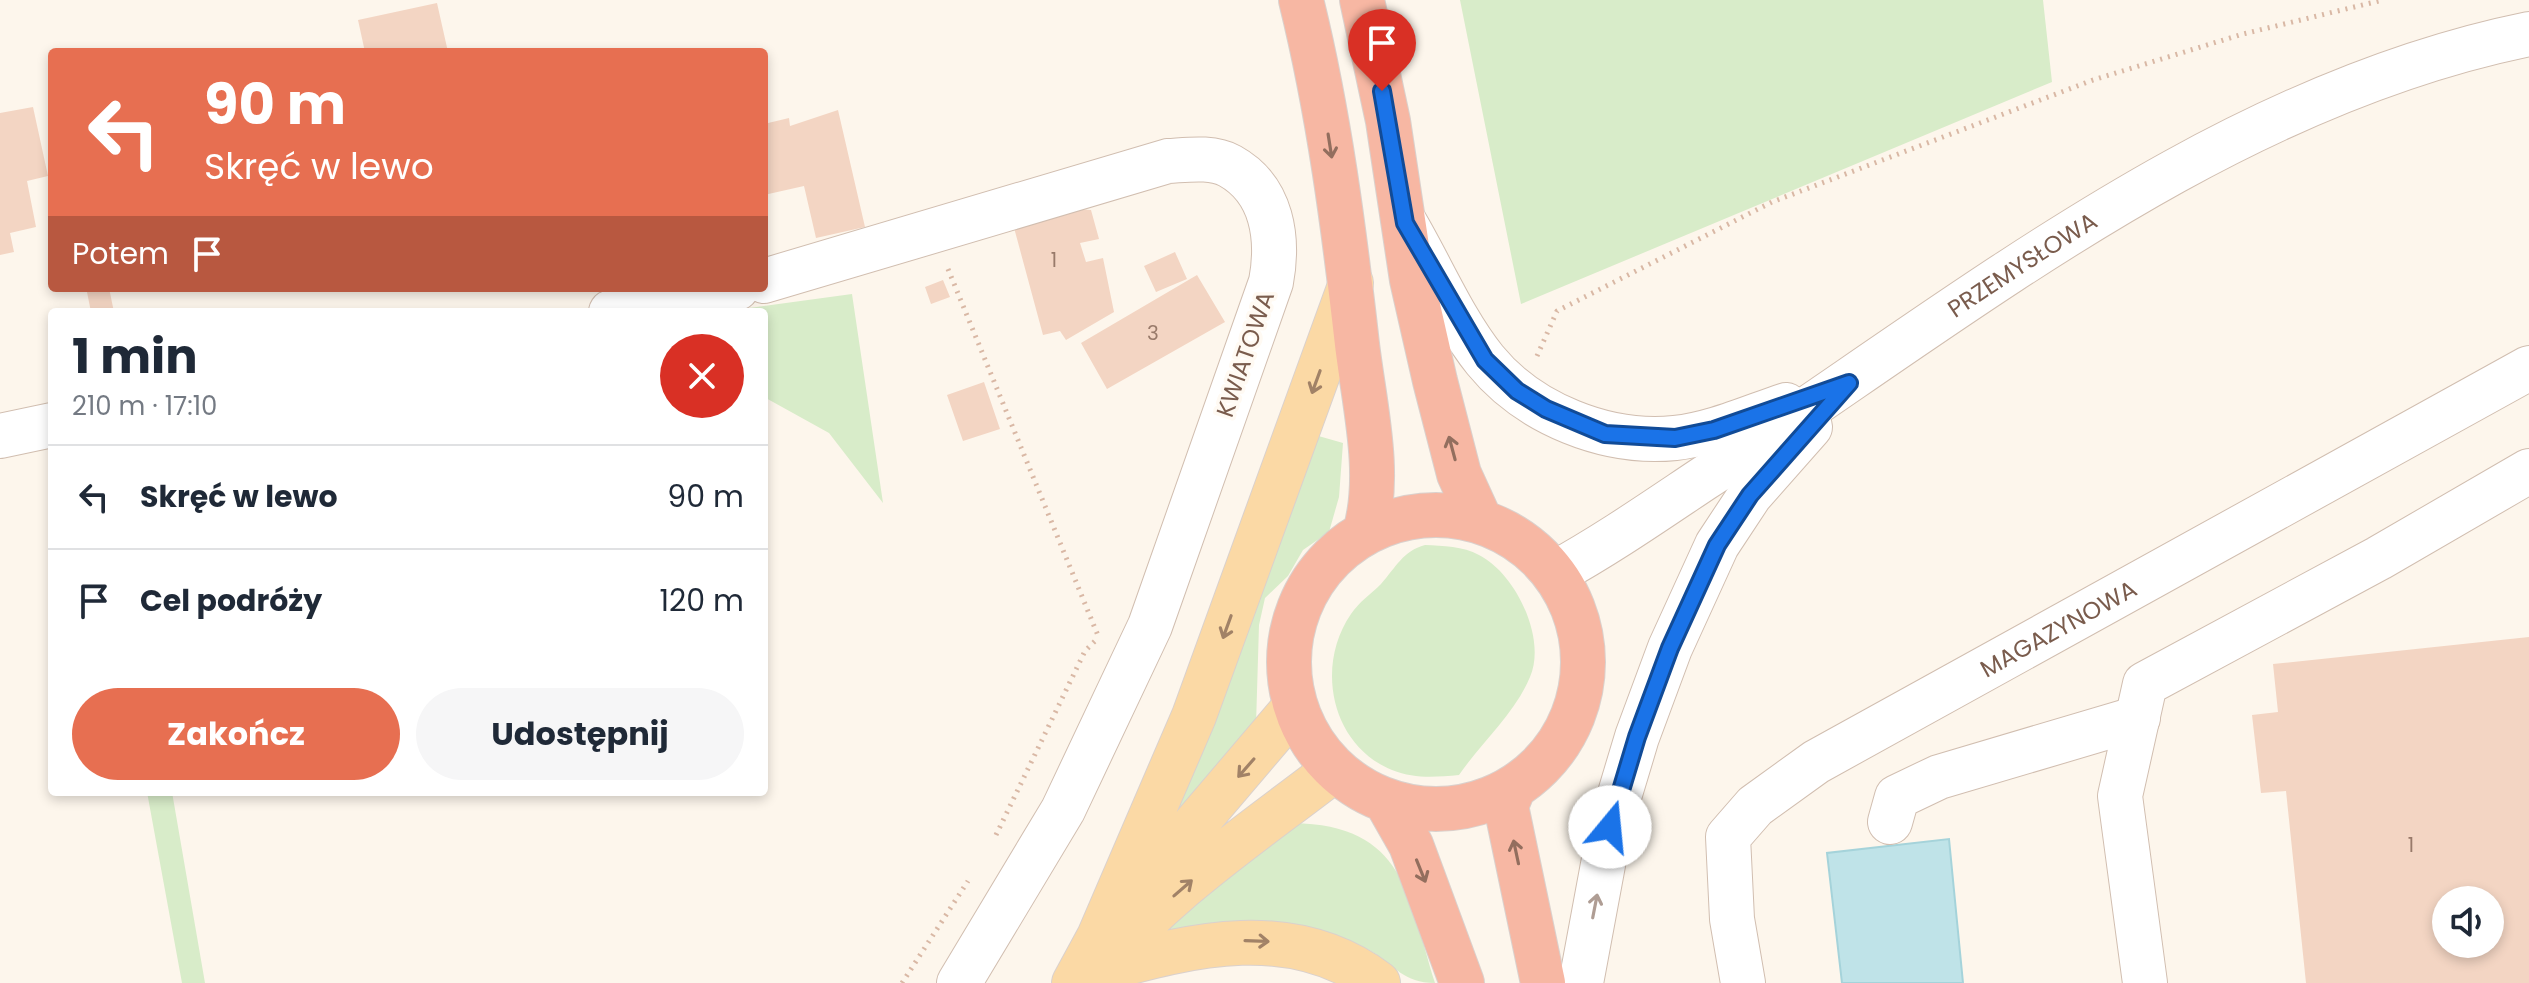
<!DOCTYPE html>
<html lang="pl">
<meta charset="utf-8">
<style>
:root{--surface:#fff;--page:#f6f6f7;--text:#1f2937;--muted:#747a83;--line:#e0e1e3;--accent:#e76f51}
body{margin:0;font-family:Poppins,sans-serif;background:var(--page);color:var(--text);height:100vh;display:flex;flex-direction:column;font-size:30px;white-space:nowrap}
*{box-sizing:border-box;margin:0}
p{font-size:26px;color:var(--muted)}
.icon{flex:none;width:44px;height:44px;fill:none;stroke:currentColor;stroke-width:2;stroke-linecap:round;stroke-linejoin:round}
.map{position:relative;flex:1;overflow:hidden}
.drawer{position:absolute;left:48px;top:308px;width:720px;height:488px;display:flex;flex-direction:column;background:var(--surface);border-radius:8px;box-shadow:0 4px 12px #0003}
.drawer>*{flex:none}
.hud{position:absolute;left:48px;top:48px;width:720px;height:244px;border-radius:8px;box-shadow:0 4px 12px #0003;background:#e76f51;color:#fff;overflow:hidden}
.buttons{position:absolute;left:2432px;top:886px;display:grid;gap:16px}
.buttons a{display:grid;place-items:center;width:72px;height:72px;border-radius:50%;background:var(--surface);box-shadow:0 4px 12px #0003;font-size:40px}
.pin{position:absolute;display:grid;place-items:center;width:68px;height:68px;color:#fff;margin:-82px -34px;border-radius:50% 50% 50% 0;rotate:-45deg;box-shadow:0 0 8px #0007}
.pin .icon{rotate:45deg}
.me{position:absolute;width:88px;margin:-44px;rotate:17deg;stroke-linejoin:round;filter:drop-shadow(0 0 6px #0008)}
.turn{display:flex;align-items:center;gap:28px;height:168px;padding:0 24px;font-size:36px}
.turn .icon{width:104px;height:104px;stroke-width:2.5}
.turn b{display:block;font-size:56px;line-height:68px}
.then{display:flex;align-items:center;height:76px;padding:0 24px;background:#0003;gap:16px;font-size:30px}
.round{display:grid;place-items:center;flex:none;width:84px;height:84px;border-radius:42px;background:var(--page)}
.summary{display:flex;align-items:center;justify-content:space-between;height:136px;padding:0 24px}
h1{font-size:48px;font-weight:700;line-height:60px}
.primary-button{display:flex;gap:16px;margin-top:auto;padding:16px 24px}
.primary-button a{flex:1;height:92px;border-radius:48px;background:var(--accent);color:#fff;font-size:32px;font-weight:700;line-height:92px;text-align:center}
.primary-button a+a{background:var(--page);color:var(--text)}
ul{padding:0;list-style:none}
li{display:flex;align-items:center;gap:24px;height:104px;padding:0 24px;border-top:2px solid var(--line)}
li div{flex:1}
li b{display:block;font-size:30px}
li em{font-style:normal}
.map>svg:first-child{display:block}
.green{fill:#d8ecc9}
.water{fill:#bfe3e8;stroke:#a5d3da;stroke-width:2}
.building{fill:#f3d5c3;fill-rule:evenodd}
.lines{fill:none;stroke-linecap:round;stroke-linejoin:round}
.minor-casing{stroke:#d1beb0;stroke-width:46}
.major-casing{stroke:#dad1cd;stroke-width:46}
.highway-casing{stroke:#dad1cd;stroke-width:46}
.path{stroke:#d9b8a5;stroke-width:5;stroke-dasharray:2 6;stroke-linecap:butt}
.minor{stroke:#fff;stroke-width:44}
.major{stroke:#fbd9a5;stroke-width:44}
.highway{stroke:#f7b7a3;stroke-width:44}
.oneway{stroke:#936e5e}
.oneway2{stroke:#a18267}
.oneway3{stroke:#af9d94}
.route-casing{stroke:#114b97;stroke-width:20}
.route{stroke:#1a73e8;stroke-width:14}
.labels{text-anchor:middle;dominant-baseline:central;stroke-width:7;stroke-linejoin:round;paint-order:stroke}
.number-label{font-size:20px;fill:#987a6a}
.street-label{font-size:24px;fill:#7a5c4d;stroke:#fffaf3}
</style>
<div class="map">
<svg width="2529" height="983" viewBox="0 0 2529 983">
<rect width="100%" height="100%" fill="#fdf6ec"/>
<!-- green -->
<path class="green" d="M1460 0H2043L2052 82 1521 304Z
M852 294 883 503 829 433 764 397V312H719Z
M1315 435 1343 443 1339 497 1329 532 1303 550 1288 576 1265 598 1259 625 1256 725 1154 842Z
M1425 545C1443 546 1463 546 1479 555 1515 573 1547 638 1530 677 1515 713 1481 743 1459 775 1435 777 1415 779 1392 770 1331 745 1315 666 1351 614 1359 602 1371 594 1381 584 1396 567 1403 551 1425 545Z
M147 792H172L205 983H182Z
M1293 823C1405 825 1408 895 1435 983 1403 983 1396 966 1371 951 1302 912 1223 915 1150 937Z"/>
<!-- water -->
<path class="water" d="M1949 839 1963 983H1842L1827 853Z"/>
<!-- building -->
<path class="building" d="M437 3 448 52H365L358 20Z
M33 107 48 176 27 181 36 227 10 233 14 252 0 255V113Z
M838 110 865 227 816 238 804 186 764 195V124L789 118 790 126Z
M1077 209 1091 210 1099 239 1080 243 1086 262 1103 258 1114 312 1066 340 1060 331 1043 335 1013 224Z
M1175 252 1187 279 1156 292 1144 266Z
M1197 275 1225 322 1107 389 1081 343Z
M943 280 950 297 931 304 925 287Z
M109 288 114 312H91L87 292Z
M984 382 1000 429 963 441 947 395Z
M2529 637V983H2306L2286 791 2261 793 2252 715 2278 712 2273 664ZM2446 900H2490V944H2446Z"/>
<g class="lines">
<!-- minor casing -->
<g class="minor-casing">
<g id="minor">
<path d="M1405 223C1431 267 1453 320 1485 360 1529 414 1607 445 1675 438 1713 434 1750 417 1786 405"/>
<path d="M764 281 1168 161C1187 160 1212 156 1230 166 1273 190 1279 239 1271 282L1150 626 1063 810 959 983"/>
<path d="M611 312 737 288"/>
<path d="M0 436 52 425"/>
<path id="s1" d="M1555 573C1606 545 1655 511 1703 479 1962 309 2219 97 2529 34"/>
<path d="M1890 822 1897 797 1939 777 2138 718"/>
<path d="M1581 983 1610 827 1637 737 1670 648 1717 545 1750 495 1810 427"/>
<path id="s2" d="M1743 983 1732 919 1728 837 1755 806 1816 762 2529 368"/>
<path d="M2145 983 2120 796 2145 684 2379 558 2529 471"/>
</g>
</g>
<!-- major casing -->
<g class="major-casing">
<path id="major" d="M1123 909 1295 707
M1098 971C1192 944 1293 919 1378 983
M1093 978C1160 894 1250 835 1334 770
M1074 983 1099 937 1194 716 1351 283"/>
</g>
<!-- highway casing -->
<g class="highway-casing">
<path id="highway" d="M1301 0C1329 113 1344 229 1357 344 1364 404 1382 473 1365 532
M1362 0 1388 121 1412 280 1435 381 1459 474 1480 520
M1289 662a147 147 0 1 1 294 0a147 147 0 1 1-294 0Z
M1513 789 1506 806 1543 983
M1386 801 1411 845 1462 983"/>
</g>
<!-- path -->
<path class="path" d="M948 269 1099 638
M1537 356 1557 311 1772 202 2093 80 2243 34 2383 0
M996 835 1085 651 1095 641
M902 983 968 881"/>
<!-- minor -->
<use href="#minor" class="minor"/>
<!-- major -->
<use href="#major" class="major"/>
<!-- highway -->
<use href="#highway" class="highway"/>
</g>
<!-- one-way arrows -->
<defs><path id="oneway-shaft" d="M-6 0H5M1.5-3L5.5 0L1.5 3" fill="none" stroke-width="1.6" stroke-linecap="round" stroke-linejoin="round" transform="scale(2)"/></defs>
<g class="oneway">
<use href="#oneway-shaft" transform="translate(1330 146) rotate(81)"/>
<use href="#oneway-shaft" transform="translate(1452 448) rotate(-105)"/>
<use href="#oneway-shaft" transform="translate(1516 852) rotate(-102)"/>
<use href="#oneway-shaft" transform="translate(1421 871) rotate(68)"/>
</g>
<g class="oneway2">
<use href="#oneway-shaft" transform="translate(1316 382) rotate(110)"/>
<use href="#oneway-shaft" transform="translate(1227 627) rotate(110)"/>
<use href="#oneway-shaft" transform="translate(1246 768) rotate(131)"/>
<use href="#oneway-shaft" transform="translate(1183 888) rotate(-41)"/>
<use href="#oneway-shaft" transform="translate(1257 941) rotate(2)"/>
</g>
<use class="oneway3" href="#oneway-shaft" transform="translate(1595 906) rotate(-79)"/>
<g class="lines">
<!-- route casing -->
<g class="route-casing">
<path id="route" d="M1382 91 1405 223 1485 360 1517 391 1546 409 1605 434 1675 438 1714 430 1849 383 1750 495 1717 545 1670 648 1637 737 1610 827"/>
</g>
<!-- route -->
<use href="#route" class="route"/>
</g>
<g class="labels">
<!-- number labels -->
<g class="number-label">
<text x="1054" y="260">1</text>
<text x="1153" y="333">3</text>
<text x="2411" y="845">1</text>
</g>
<!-- street labels -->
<g class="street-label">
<text stroke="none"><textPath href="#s1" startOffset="560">PRZEMYSŁOWA</textPath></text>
<text transform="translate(1245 354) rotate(-71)">KWIATOWA</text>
<text stroke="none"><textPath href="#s2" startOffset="540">MAGAZYNOWA</textPath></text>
</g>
</g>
</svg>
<div class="buttons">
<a><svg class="icon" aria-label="sound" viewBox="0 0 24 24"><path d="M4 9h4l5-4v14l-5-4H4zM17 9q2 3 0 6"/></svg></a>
</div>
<div class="pin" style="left:1382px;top:91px;background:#d93025"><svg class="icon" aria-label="arrive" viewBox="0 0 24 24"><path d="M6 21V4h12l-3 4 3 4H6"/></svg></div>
<svg class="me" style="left:1610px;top:827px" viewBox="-20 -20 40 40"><circle r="19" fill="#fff"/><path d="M0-13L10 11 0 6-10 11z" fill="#1a73e8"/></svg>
<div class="hud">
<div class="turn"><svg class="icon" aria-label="left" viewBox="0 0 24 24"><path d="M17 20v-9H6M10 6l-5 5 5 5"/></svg><div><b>90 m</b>Skręć w lewo</div></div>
<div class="then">Potem<svg class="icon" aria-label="arrive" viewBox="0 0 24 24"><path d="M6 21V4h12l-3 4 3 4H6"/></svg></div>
</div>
<section class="drawer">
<div class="summary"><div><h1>1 min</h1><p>210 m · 17:10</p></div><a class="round" style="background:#d93025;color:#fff"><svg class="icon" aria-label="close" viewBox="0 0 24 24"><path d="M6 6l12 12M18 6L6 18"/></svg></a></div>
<ul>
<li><svg class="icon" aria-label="left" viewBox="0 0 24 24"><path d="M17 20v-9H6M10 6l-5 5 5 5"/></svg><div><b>Skręć w lewo</b></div><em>90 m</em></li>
<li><svg class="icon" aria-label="arrive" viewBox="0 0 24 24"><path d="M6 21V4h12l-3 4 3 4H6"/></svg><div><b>Cel podróży</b></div><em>120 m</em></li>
</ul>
<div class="primary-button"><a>Zakończ</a><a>Udostępnij</a></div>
</section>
</div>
